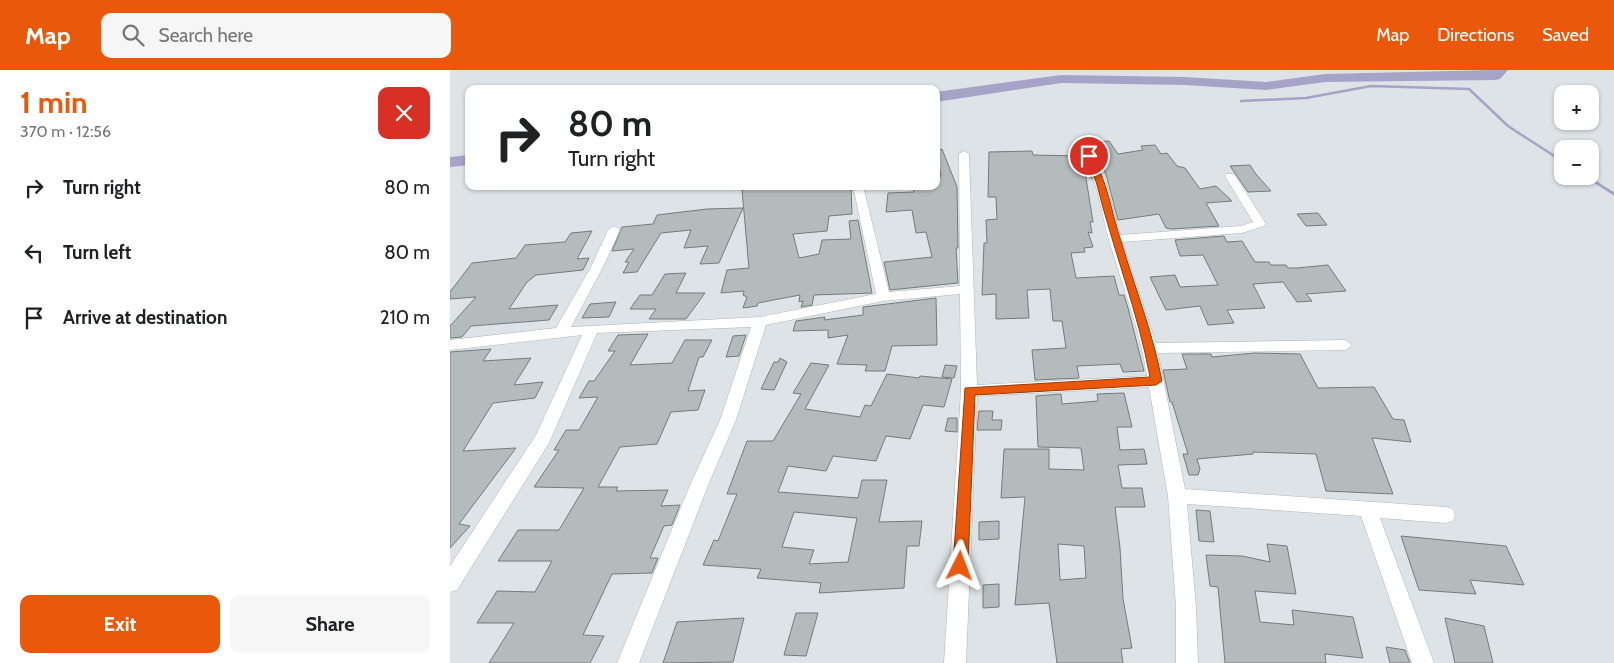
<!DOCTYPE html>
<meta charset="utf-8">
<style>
:root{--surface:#fff;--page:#f6f6f6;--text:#202124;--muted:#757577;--accent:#ea580c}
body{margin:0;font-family:Cabin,sans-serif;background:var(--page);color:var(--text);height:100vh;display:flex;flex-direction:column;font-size:19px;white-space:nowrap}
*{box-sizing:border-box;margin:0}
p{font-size:16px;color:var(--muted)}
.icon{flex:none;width:28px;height:28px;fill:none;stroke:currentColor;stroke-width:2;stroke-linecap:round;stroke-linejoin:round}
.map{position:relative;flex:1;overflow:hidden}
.panel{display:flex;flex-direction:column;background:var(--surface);width:450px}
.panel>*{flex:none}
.top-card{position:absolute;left:15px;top:15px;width:475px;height:105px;border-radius:10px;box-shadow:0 1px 4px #0004;background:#fff;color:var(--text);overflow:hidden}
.fabs{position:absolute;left:1104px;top:15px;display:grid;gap:10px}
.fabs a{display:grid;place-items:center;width:45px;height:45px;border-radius:10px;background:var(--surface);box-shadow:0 1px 4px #0004;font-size:25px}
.pin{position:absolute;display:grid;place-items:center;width:42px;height:42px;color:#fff;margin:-21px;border:2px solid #fff;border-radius:50%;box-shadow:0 1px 5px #0007}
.me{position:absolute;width:55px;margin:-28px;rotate:3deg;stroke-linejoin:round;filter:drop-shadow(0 0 4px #0008)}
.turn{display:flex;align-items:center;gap:18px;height:105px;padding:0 20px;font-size:22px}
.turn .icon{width:65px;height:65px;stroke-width:2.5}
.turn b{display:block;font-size:35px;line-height:42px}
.round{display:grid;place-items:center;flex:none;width:52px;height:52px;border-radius:10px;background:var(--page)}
.head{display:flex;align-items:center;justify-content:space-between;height:85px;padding:0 20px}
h1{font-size:30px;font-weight:700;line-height:38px;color:var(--accent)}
.primary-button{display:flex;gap:10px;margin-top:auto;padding:10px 20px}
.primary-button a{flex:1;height:58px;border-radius:10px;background:var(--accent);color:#fff;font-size:20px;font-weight:700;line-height:58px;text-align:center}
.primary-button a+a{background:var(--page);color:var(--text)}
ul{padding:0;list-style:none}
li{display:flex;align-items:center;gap:15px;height:65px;padding:0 20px}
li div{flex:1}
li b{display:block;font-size:19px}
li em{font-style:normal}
header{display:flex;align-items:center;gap:30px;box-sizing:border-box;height:70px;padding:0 25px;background:var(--accent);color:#fff}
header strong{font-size:24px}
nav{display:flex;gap:28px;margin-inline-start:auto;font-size:18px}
.search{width:350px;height:45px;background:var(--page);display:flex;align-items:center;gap:12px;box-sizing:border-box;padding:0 18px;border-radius:10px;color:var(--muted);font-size:19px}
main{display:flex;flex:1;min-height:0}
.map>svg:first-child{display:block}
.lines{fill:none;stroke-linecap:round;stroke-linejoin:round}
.stream-far1{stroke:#a7a3c6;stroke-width:2.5}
.stream{stroke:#a7a3c6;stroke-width:3}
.river{fill:#a7a3c6;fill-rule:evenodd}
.building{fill:#b4bbbc;stroke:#747b7b;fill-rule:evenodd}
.minor-casing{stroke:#adb4b7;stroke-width:1}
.minor{fill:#fff;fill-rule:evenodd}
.route{fill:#ea580c;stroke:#983908}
</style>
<header>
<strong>Map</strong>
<div class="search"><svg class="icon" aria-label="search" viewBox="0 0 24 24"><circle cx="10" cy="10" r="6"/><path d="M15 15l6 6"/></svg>Search here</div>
<nav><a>Map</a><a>Directions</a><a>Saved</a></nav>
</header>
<main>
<section class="panel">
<div class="head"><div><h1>1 min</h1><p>370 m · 12:56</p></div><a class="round" style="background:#d93025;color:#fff"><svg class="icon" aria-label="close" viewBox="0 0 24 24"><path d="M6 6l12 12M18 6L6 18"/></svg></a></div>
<ul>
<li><svg class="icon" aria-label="right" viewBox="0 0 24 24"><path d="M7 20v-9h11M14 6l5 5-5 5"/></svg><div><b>Turn right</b></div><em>80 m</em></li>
<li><svg class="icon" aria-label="left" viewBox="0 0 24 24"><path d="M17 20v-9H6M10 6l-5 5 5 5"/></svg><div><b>Turn left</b></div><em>80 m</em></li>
<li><svg class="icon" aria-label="arrive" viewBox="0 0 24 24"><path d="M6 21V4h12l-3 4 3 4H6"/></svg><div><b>Arrive at destination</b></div><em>210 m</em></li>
</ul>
<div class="primary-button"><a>Exit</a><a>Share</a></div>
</section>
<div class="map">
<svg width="1164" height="593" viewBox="0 0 1164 593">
<rect width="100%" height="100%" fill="#dde3e7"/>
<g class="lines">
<!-- stream-far1 -->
<path class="stream-far1" d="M791 31 856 28 921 16 1019 19 1058 56 1112 91"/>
<!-- stream -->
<path class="stream" d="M1136 106 1164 124"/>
<!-- river -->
<path class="river" d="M1043 0H1058L1050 9 1045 10 875 12 816 20 735 15 611 13 486 32V22L611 5 735 7 816 12 875 4Z
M19 85V95L0 97V87Z"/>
</g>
<!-- building -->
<path class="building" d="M659 71 668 84 693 80 691 76 705 75 711 84 717 83 727 96 735 98 750 119 766 116 782 131 756 133 769 156 721 159 716 158 709 144 668 150 656 104 645 83 640 82 635 73Z
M492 79 507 117 508 178H506L508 213 440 220 434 192 482 187 476 162 466 163 462 140 436 142 438 123 464 122 462 116H486V107L491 106 486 81Z
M582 81 583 85 632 86 642 109 634 96 643 152H640L642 163 638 162 643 177 634 178 635 182 621 183 626 208 664 206 669 225H674L678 238 694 301 673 302 670 294 627 296 629 308 585 310 582 280 616 278 612 251H603L600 219 577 220 579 248 546 249V224L532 225 534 173H537L536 150 547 149 546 127H538L539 82Z
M800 95 805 103 821 121 798 122 780 96Z
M307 116H401L402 144 379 146 377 161 343 164 349 188 369 184 372 170 401 169 399 151 408 150 422 223 364 225 362 235 351 237 353 231 349 232 350 225 308 233 307 236 293 238 297 227 293 225 294 221 271 223 277 200 299 198 292 120Z
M293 138 269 193 250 194 258 176 234 178 241 160 211 163 187 202 173 203 179 192H175L184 179 162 181 172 157 203 154 207 145 257 139Z
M868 143 877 155 856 156 847 144Z
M142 161 127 189 139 188 133 200 86 205 77 212 59 239 108 235 99 250 21 256 12 267 0 268V256L26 227 0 229V222L22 193 66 188 75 175 115 172 121 163Z
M774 166 777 172 792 171 805 192H819L821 195H836L838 198H847L878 195 896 221 856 224 862 231 847 232 833 212 803 214 815 238 777 240 784 253 758 255 750 236 716 240 700 207 725 205 730 217 768 215 753 185 730 186 725 170Z
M236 203 226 223H255L236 249H199L206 239H180L190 225H202L215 204Z
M486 228 487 275 442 276 435 301H415L417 295 387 294 398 265 378 268V260L343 261 346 251 375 247 374 250 413 245V237Z
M166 232 159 247 132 248 140 234Z
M198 264 180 295 222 293 235 270H262L253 287H249L238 321 255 320 248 340 221 342 207 374 170 377 148 417H168L166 421 218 420 211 436 230 435 222 455 214 456 200 488H208L202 503 162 504 133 565 154 566 140 593H39L64 553H27L47 521 85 522 102 491H48L68 460H109L134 418 84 417 109 380H104L116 360H129L148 327 129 328 139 311H144L165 281H158L168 265Z
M296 265 289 286 276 287 283 266Z
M41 279 33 291 81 288 64 315 93 312 85 328 43 333 13 381 66 378 9 454 20 456 0 478V282Z
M805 283 850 284 868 318 924 317 943 349 954 350 961 372 922 368 943 424 876 421 866 384 803 382V384L747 389 750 399 748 405H739L733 384H738L722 332H720L713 300 737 299 732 284H761L762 287Z
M330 288 337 292 324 320 311 319 324 292H328Z
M361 293 379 295 355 339 410 347 415 335 421 336 437 304 469 308 470 306 502 309 494 337 473 335 460 369 436 366 426 391 383 386 376 401 338 396 328 422 408 428 412 410H437L429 452 472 451 469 476H457L454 518 369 523 371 513 307 508 311 499 253 495 264 470 268 471 287 424H277L297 371H323L351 324 343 323ZM344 442 407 448 398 492 359 494 364 480 332 477Z
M495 295 507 296 504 308 492 307Z
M674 323 682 357H667L670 380 694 379 697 394 668 395 672 418H692L695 437H665L670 478 673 529 682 578 671 579 673 593H607L599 533 565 535 575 427 551 428 554 379H599V399L634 400 631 378 588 377 586 326 611 324 612 334 648 331 647 324ZM608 474 634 476 636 508 610 510Z
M529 341H543L542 350H552L551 360H527Z
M498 348H507V362L495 361Z
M746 440 760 441 764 472 749 471Z
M549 451V469L529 470V452Z
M951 466 1056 476 1074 515 1020 510 1026 524 969 520Z
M817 474 837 476 846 524 805 521 810 552 844 555 842 540 903 547 913 588 875 584 876 593H775L768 517 760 516 756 485 792 486 820 492Z
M549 514V537L533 538V515Z
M346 543H368L356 586 334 585Z
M294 548 283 592 213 593 227 552Z
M995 548 1034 556 1043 593H1005Z
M936 577 955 580 960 593H940Z"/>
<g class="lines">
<!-- minor casing -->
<g class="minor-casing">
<path id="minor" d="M514 81 519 84 527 315 697 306C690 259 672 215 659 170 651 141 648 113 634 86L635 84H643L654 105 670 165 791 156 803 152 775 106 776 104H784L816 154 814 156 792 163 672 172 706 273 895 270 902 275 895 280 708 283 735 419 996 437 1003 439 1005 445 1003 451 996 453 930 448 984 593H962L911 446 737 434 746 537 748 593H726V537L718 426 699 317 527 326 516 593H494L511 321 510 224 433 231 316 255 286 350 259 413 189 593H167L241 413 270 350 301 257 147 263 99 373 7 520 0 522V496L86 365 132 265 0 280V270L106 258 141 197 158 160 164 156 170 160 153 197 121 257 310 247 426 224 403 116H413L439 222 510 216 509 84Z"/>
</g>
<!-- minor -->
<use href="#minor" class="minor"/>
</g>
<!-- route -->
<path class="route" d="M636 84H641C658 111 661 142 671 171 685 218 703 263 712 311L706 315 525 325 518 496 516 501 510 503 505 501 503 496 515 318 700 307C688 242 663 179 647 115 645 106 635 92 636 84Z"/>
</svg>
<div class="fabs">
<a>+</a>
<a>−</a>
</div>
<div class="pin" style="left:639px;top:86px;background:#d93025"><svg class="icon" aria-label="arrive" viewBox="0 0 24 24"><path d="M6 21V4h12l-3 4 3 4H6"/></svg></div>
<svg class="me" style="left:510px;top:496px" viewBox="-20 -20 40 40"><path d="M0-17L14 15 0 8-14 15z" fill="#ea580c" stroke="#fff" stroke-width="4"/></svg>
<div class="top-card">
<div class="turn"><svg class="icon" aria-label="right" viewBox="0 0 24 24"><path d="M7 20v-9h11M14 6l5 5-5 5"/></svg><div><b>80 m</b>Turn right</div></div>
</div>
</div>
</main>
